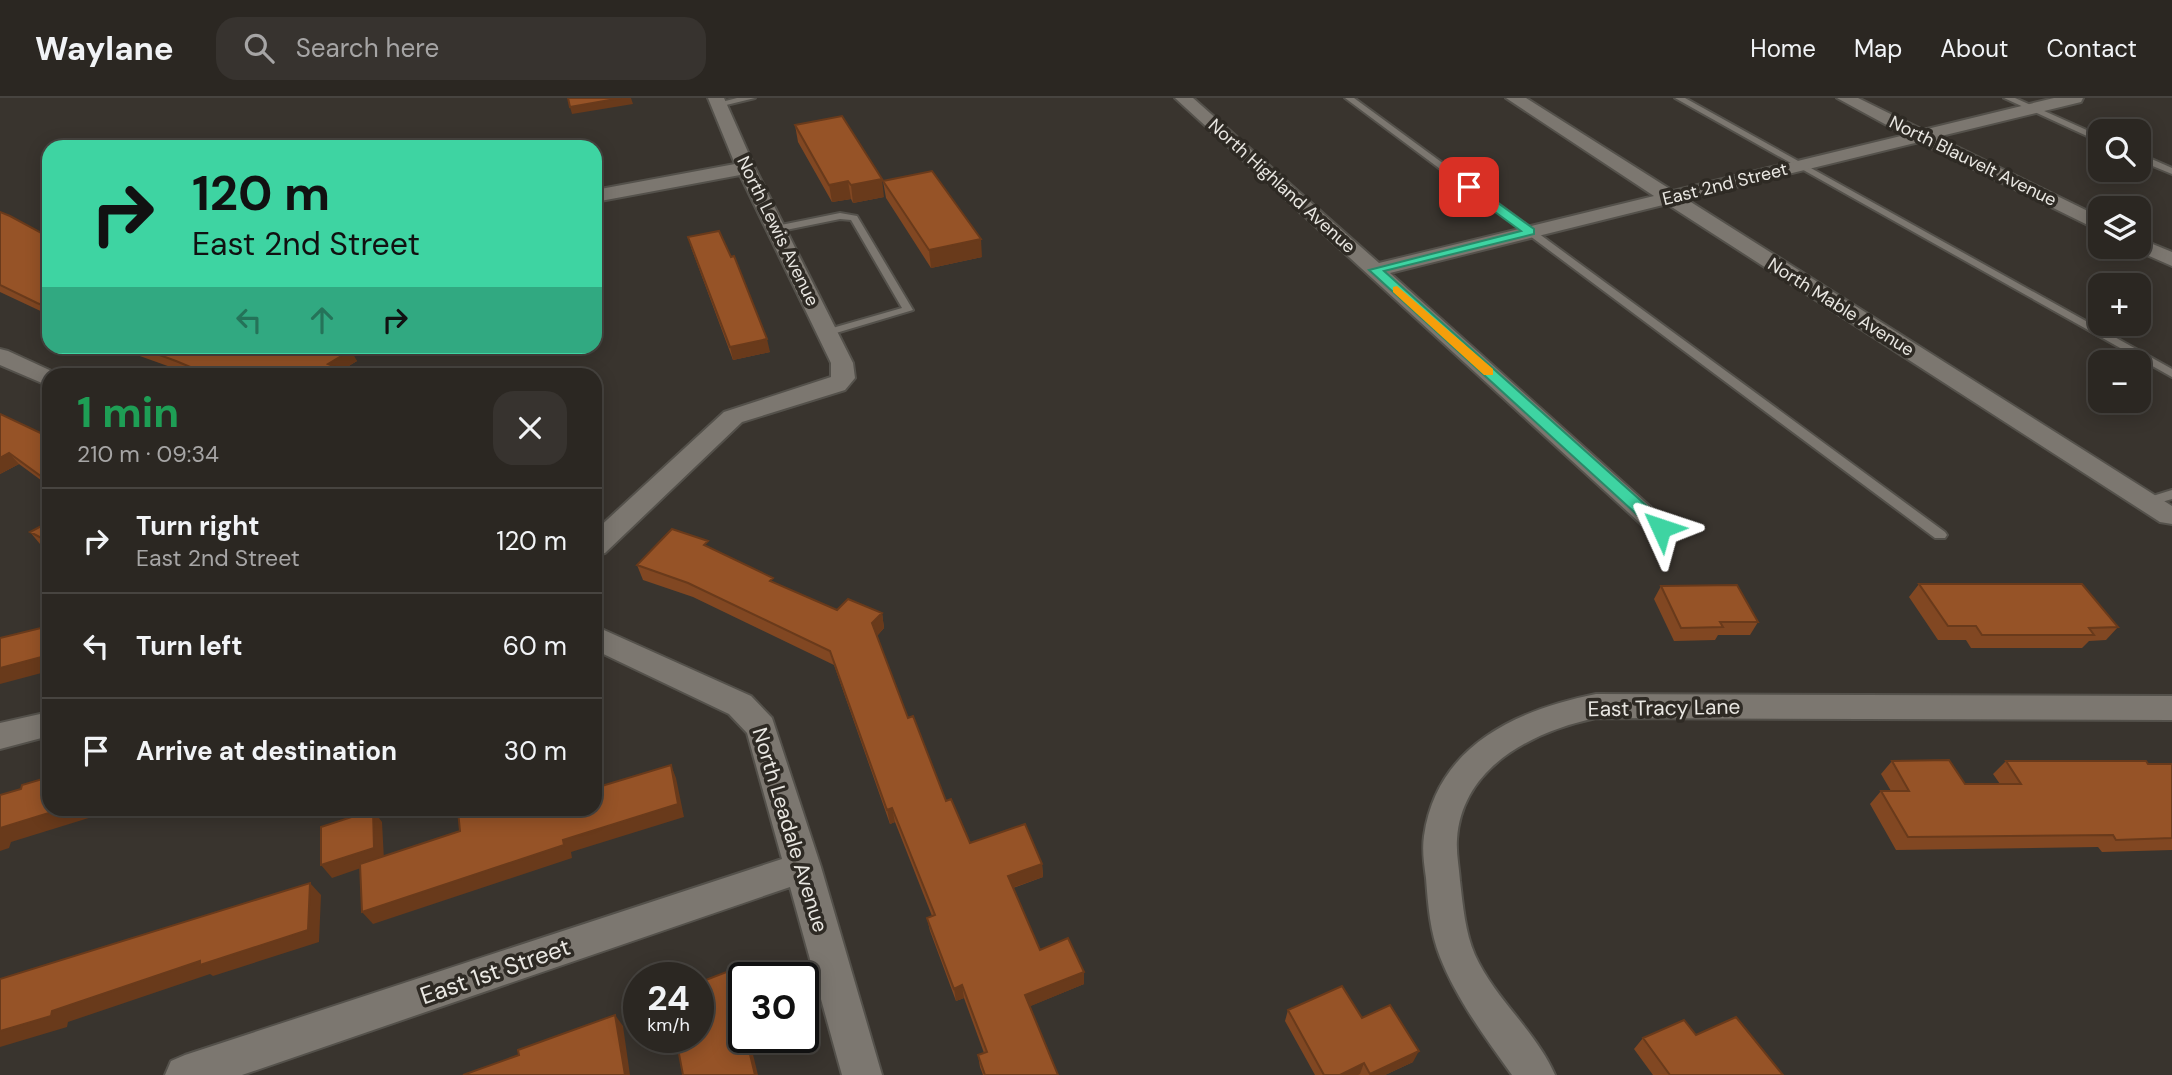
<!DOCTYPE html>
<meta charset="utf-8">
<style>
:root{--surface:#2b2722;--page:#37332f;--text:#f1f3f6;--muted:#a6a5a5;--line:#474440}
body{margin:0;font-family:"DM Sans",sans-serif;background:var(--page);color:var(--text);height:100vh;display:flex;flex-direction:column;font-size:26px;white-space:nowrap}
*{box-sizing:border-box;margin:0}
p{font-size:23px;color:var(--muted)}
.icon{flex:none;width:38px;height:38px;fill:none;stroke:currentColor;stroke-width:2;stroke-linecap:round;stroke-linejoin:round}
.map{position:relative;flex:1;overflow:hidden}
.sheet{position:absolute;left:42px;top:270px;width:560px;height:448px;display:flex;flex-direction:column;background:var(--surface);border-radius:21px;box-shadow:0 4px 18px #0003,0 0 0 2px var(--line)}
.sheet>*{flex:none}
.guide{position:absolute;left:42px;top:42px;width:560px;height:214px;border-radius:21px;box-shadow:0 4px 18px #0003,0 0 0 2px var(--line);background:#3ed4a2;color:#111;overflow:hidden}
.fabs{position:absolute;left:2088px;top:21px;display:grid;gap:14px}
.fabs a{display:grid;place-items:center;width:63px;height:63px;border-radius:14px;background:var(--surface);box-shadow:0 4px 18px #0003,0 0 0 2px var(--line);font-size:35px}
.speed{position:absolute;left:623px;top:864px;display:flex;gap:14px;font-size:35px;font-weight:700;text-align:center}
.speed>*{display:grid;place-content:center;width:91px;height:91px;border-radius:50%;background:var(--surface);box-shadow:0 4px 18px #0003,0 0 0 2px var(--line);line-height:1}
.speed small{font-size:18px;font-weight:400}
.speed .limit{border:4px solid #111;border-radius:10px;background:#fff;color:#111}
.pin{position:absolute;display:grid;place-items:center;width:60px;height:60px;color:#fff;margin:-30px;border-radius:14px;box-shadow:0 4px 10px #0006}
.me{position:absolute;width:77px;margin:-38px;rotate:312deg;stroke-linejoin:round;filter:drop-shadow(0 0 5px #0008)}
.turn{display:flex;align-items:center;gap:24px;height:147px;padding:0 35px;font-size:32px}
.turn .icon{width:91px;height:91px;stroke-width:2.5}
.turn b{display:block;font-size:49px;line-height:60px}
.lanes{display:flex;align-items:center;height:66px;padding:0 35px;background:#0003;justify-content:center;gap:35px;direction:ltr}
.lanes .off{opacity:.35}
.round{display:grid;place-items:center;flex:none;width:74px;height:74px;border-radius:21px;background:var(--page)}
.overview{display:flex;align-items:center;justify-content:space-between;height:119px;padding:0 35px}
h1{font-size:42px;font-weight:700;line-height:52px;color:#1e9e55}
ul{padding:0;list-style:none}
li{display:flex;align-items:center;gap:21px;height:105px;padding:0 35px;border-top:2px solid var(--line)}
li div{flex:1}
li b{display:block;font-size:26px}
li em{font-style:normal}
header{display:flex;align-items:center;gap:42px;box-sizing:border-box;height:98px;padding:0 35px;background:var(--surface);border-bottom:2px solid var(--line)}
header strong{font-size:33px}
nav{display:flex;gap:38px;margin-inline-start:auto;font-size:24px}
.search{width:490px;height:63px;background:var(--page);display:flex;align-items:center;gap:18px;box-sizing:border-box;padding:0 24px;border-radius:21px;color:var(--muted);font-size:26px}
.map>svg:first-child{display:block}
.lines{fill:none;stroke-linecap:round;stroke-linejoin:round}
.lane-casing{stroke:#54514b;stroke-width:4}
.street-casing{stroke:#54514b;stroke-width:4}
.lane{fill:#7c7770;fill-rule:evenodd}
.street{fill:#7c7770;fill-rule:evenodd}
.wall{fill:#814722}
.shaded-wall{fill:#693a1b}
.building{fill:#965327;stroke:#693a1b;stroke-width:2}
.route{fill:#3ed4a2;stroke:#288a69;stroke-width:2}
.slow{fill:#f59e0b}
.labels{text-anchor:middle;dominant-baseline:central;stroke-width:7;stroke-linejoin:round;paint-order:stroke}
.far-street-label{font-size:18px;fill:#e9e7e2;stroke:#2e2a24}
.street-label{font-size:21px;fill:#e9e7e2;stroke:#2e2a24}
.near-street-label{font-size:24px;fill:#e9e7e2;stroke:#2e2a24}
</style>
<header>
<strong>Waylane</strong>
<div class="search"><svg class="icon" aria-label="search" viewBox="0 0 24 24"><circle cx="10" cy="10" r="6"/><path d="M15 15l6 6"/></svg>Search here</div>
<nav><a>Home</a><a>Map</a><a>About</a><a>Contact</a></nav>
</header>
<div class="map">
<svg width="2172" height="977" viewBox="0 0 2172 977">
<rect width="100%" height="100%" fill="#39342e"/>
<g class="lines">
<!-- lane casing -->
<g class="lane-casing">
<path id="lane" d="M737 0H755L718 9 714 6Z
M1345 0H1354L1945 434 1947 437 1945 440H1935Z
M1675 0H1685L2172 271V279Z
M2004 0H2015L2100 38V44Z
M2138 55 2172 70V76L2138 62Z
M840 115 857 118 913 212 826 238 822 237V233L902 210 851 122 840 121 776 134 771 131 776 128Z
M2172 392V401L2148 408 2141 404 2143 401Z"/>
</g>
<!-- street casing -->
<g class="street-casing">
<path id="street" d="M708 0H724L755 70 853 265 855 280 845 292 742 324 605 455 595 457V433L724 314 831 279V265L740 77 595 104V92L735 66Z
M1175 0H1193L1379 165 1654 98 1506 0H1526L1673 93 1905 37 1837 0H1858L1923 32 2054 0H2083L2081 4 1937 39 2100 119V133L1919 44 1686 101 2172 408V426L2160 424 1667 106 1390 175 1674 430 1670 436 1661 439 1652 436Z
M2138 140 2172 154V168L2131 150 2138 149Z
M0 251 8 253 58 276H49V288L0 267Z
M595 528 751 598 772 620 821 769 882 977H842L790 789 242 977H165L171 963 185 957 782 761 747 635 729 616 595 552Z
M1596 596 2172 598V622L1596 620C1534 633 1462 668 1457 741 1456 755 1459 769 1460 783 1463 808 1465 834 1475 857 1495 901 1536 933 1555 977H1512C1485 939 1457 902 1440 859 1430 834 1428 807 1426 780 1424 766 1422 752 1424 738 1437 647 1517 612 1596 596Z
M49 614V638L0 651V625Z"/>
</g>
<!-- lane -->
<use href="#lane" class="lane"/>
<!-- street -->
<use href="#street" class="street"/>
</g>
<!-- wall -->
<path class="wall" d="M795 27 884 99 853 105 851 101 832 104 798 44Z
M883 83 982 159 931 170 886 100Z
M0 114 49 139V217L0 194Z
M688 139 770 254 733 262 692 152Z
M118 248H342L357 263 342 272 354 276H190L137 257Z
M0 316 49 339V388L19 366 0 376Z
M49 424V450L40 446 30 434Z
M710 450 775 485 837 512 882 515 884 530 877 538 908 620 946 703 970 745 1042 766 1043 779 1013 790 1040 852 1084 886 1030 908 1058 977H983L980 969 978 957 984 955 964 900 956 903 930 833 927 820 932 818 895 724 890 726 834 567 693 499 643 482 637 467Z
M1919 486 2118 529 2106 542 2089 543 2082 550H1971L1966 542H1938L1909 499Z
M1661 488 1758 524 1750 537H1718L1715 542 1674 543 1654 501Z
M1892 663 1965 686H2000L1993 676 2006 663 2148 666H2172V752L2102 754 2098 749 1896 752 1870 706 1881 693H1891L1881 676Z
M1288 912 1362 920 1413 964 1385 977H1315L1285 923Z
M1696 937 1783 977H1653L1634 951 1643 940Z"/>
<!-- shaded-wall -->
<path class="shaded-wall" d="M621 0H631L633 6 572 16 570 9Z
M882 81 884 99 853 105 851 87Z
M848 83 851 101 832 104 829 87Z
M981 141 982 159 931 170 929 152Z
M767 241 770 254 733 262 730 249Z
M351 252 357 263 335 276 328 266Z
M9 355 19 366 0 376V360Z
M882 515 884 530 875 540 872 525Z
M49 557V573L0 586V570Z
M671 667 676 680 684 719 571 754 572 760 373 826 362 814 563 742Z
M65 710H121L11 744 9 750 0 753V730Z
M892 710 895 724 890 726 887 712Z
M373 712 382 724 384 762 332 780 321 767Z
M1042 766 1043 779 1009 791 1008 778Z
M310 785 321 797 319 844 213 878 210 876 68 924 67 929 0 949V933L52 913Z
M729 873 735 885 744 920V930Z
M1084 874V886L1026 910 1025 897Z
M962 887 964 900 956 903 954 891Z
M615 917 623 928 630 977H625Z
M746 940H749L758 977H755Z
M1419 953 1413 964 1385 977H1370V976Z
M1364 965 1360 976 1358 977H1340Z"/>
<!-- building -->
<path class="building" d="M568 0H621L570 9Z
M842 18 882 81 851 87 848 83 829 87 795 27Z
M932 73 981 141 929 152 883 83Z
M0 114 10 118 49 139V210L37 205 0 187Z
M719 133 731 159 734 158 767 241 730 249 688 139Z
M135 248H342L351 252 328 266 354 276H207L176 263Z
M0 316 49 339V384L9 355 0 360Z
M49 424V444L30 434Z
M672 431 708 443 704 447 773 480 770 483 837 512 848 501 882 515 872 525 908 620 913 618 946 703 951 701 970 745 1025 726 1042 766 1008 778 1040 852 1068 840 1084 874 1025 897 1058 977H985L978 957 987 954 962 887 954 891 927 820 935 817 892 710 887 712 830 553 688 485 637 467Z
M1919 486H2082L2118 529 2089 530 2094 537H1982L1976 528H1948Z
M1737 487 1758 524H1720L1723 529 1681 530 1661 488Z
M49 528V557L0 570V540Z
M1949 662 1965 686H2021L2006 663H2146L2148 666H2172V740L2116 742 2113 737 1908 739 1881 693H1909L1892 663Z
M671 667 678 706 563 742 564 747 362 814 360 766 460 733 458 713 467 710H595V690Z
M49 679V710H65L0 730V697L21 691 22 687Z
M373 712 374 750 321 767V729Z
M310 785 308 832 200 867V863L52 913 51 918 0 933V881Z
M729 873 744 930V940H746L755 977H683L676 940H698V885Z
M1342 888 1362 920 1390 907 1419 953 1370 976 1364 965 1340 977H1324L1288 912Z
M615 917 625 977H463L519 957 518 952Z
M1736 919 1783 977H1670L1643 940 1684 922 1696 937Z"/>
<!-- route -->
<path class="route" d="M1465 87H1473L1534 131V136L1384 173 1667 426V434H1656L1369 172 1521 133 1465 92Z"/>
<!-- slow -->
<path class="slow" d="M1397 188 1493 271V277H1484L1393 194V189Z"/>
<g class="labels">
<!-- far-street labels -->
<g class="far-street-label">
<text transform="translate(1973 63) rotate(26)">North Blauvelt Avenue</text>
<text transform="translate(1725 86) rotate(-14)">East 2nd Street</text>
<text transform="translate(1282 88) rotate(42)">North Highland Avenue</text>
<text transform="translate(778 133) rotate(64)">North Lewis Avenue</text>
<text transform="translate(1841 209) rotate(32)">North Mable Avenue</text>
</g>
<!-- street labels -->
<g class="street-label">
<text transform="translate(1664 610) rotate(-1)">East Tracy Lane</text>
<text transform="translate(790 732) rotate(73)">North Leadale Avenue</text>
</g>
<!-- near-street labels -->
<g class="near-street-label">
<text transform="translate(495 873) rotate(-19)">East 1st Street</text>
</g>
</g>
</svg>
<div class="fabs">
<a><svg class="icon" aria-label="search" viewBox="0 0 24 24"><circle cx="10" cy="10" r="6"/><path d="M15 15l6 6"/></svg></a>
<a><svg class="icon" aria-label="layers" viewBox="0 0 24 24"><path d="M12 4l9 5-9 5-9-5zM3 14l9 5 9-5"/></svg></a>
<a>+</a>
<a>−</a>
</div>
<div class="speed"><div>24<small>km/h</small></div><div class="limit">30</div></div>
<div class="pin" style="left:1469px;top:89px;background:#d93025"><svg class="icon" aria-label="arrive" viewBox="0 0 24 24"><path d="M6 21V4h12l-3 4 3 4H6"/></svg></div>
<svg class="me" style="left:1661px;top:430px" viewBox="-20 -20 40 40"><path d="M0-17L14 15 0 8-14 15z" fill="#3ed4a2" stroke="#fff" stroke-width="4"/></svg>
<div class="guide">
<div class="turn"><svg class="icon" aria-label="right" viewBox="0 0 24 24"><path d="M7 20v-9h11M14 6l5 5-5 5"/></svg><div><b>120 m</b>East 2nd Street</div></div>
<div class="lanes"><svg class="icon off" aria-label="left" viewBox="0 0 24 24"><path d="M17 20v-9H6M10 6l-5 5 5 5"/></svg><svg class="icon off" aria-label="ahead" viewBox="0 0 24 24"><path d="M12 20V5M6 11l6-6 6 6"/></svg><svg class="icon" aria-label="right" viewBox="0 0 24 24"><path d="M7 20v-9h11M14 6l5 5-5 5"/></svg></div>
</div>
<section class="sheet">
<div class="overview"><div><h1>1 min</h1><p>210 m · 09:34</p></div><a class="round"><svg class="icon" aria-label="close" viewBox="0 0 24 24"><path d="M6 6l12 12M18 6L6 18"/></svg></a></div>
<ul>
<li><svg class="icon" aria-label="right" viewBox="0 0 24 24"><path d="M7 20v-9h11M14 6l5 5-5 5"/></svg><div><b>Turn right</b><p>East 2nd Street</p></div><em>120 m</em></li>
<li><svg class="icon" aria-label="left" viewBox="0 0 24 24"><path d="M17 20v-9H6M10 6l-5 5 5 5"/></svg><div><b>Turn left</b></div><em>60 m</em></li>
<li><svg class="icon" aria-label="arrive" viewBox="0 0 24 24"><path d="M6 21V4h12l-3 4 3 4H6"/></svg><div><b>Arrive at destination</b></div><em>30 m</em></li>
</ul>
</section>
</div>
